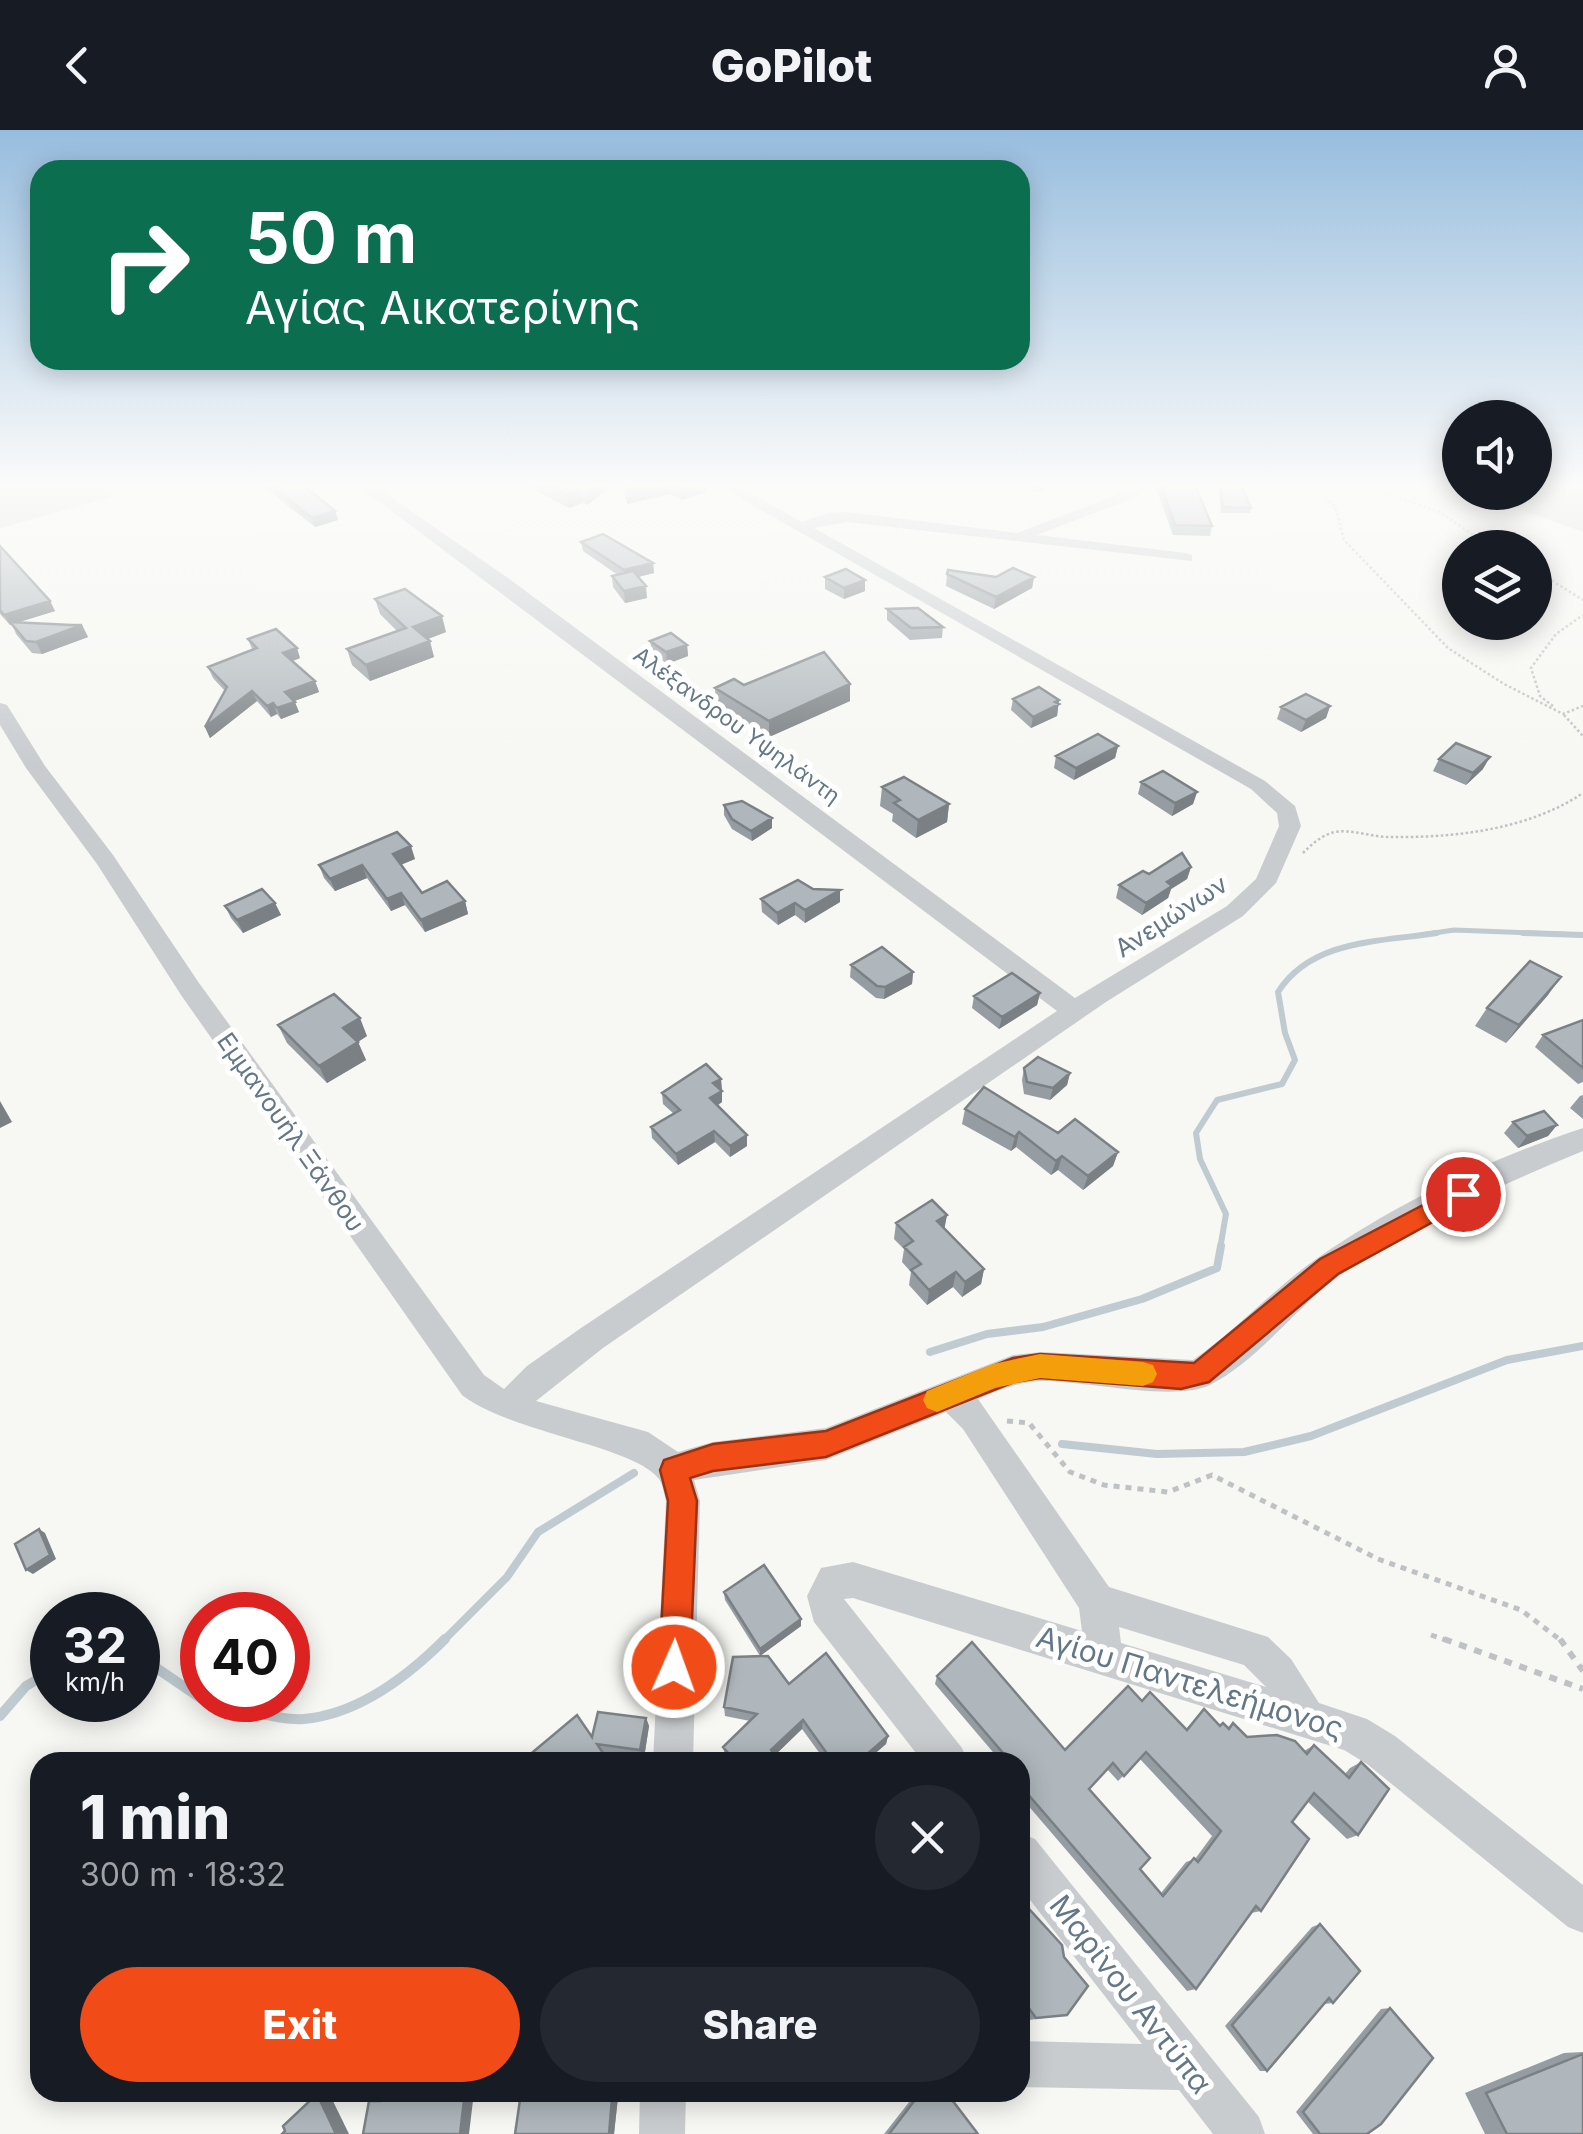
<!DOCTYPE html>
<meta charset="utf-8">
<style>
:root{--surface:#171b24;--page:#242831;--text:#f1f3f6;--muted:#9ea1a6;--accent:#f14b18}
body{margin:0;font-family:Inter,sans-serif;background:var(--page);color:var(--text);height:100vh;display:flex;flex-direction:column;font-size:38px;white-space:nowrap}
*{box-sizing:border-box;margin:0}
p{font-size:32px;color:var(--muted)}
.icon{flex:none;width:55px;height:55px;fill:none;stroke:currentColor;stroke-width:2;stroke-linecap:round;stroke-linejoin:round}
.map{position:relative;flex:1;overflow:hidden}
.sheet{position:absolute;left:30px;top:1622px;width:1000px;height:350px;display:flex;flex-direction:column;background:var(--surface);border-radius:30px;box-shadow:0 5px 25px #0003}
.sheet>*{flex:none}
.top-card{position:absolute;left:30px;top:30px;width:1000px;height:210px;border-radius:30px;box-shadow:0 5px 25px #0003;background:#0b6e4f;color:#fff;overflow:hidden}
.controls{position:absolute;left:1442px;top:270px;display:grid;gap:20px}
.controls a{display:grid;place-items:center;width:110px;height:110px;border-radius:50%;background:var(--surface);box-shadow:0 5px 25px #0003;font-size:50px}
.speed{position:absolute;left:30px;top:1462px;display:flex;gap:20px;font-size:50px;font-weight:700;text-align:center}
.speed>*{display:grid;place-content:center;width:130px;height:130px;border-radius:50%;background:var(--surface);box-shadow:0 5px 25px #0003;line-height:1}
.speed small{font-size:25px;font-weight:400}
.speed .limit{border:15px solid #d22;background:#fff;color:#111}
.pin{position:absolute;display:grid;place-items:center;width:85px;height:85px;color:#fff;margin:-42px;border:5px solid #fff;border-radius:50%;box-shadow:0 2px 10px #0007}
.me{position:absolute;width:110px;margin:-55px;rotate:2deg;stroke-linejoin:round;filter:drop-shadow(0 0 8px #0008)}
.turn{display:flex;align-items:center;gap:35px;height:210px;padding:0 50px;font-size:45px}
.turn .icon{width:130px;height:130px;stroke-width:2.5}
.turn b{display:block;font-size:70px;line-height:85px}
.round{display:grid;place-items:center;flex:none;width:105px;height:105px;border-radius:52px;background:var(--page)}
.headline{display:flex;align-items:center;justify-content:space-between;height:170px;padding:0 50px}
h1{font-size:60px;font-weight:800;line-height:75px}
.button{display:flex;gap:20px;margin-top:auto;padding:20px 50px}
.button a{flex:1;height:115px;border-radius:60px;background:var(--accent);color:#fff;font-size:40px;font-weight:800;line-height:115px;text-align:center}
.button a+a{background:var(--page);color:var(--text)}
header{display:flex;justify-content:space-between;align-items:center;height:130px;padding:0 50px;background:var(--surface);font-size:45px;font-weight:800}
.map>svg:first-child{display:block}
.green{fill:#d7dfd3}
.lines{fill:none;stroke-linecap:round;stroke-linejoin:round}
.stream-far3{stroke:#bfcbd0;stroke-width:5}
.stream-far2{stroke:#bfcbd0;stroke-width:6}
.stream-far1{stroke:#bfcbd0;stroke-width:8}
.stream{stroke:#bfcbd0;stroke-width:10}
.path-far2{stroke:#bfc2c4;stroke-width:2.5;stroke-dasharray:2.5 2.5;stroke-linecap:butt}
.path-far1{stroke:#bfc2c4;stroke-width:5;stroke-dasharray:6 6;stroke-linecap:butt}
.path{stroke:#bfc2c4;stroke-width:6;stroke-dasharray:8 8;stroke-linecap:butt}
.minor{fill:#c9cccf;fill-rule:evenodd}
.wall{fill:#969da2;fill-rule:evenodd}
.shaded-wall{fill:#7a8084}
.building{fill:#afb7bc;stroke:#7a8084;stroke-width:2.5;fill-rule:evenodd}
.route{fill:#f14b18;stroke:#9d3110;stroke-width:2.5}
.slow{fill:#f59e0b}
.labels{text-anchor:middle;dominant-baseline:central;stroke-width:10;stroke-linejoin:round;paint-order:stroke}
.far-street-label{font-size:22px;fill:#637786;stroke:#fff}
.street-label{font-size:25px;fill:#637786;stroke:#fff}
.near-street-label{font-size:30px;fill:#637786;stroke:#fff}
</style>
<header><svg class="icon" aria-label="back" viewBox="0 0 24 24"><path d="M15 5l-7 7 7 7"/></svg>GoPilot<svg class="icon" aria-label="person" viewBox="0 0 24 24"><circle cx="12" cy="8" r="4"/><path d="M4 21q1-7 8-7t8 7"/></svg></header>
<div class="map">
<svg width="1583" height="2004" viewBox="0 0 1583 2004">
<rect width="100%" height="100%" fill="#f7f7f3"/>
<!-- green -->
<path class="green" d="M0 355H104L115 366 0 398Z
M1535 355H1583V402L1475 363 1535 362Z"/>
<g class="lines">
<!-- stream-far3 -->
<path class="stream-far3" d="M1421 805 1454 800 1583 805"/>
<!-- stream-far2 -->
<path class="stream-far2" d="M1523 803 1583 805
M1220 1119 1226 1084 1200 1029 1196 1003 1217 970 1282 954 1295 930 1285 903 1278 862C1312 809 1380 812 1437 803"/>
<!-- stream-far1 -->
<path class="stream-far1" d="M930 1222 987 1204 1043 1197 1142 1169 1217 1138 1221 1116
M1062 1314 1157 1324 1244 1322 1311 1306 1507 1230 1583 1216
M442 1512 507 1447 538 1402 634 1343"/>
<!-- stream -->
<path class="stream" d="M138 1532 152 1535 202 1569
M204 1570C232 1575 277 1591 304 1589 359 1584 407 1547 445 1509
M0 1586 26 1556 52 1541"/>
<!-- path-far2 -->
<path class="path-far2" d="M1310 355 1335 376 1344 410 1448 518 1504 554 1563 584 1583 576
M1362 355 1440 382 1492 418
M1535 440 1583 470
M1553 576 1540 566 1531 538 1556 504 1583 485
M1564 585 1583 606
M1303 723C1312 714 1322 705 1335 702 1353 699 1371 707 1389 707 1454 708 1528 700 1583 663"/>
<!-- path-far1 -->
<path class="path-far1" d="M1007 1291 1029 1293 1070 1342 1104 1355 1168 1362 1212 1345 1378 1429 1521 1480 1563 1512
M1431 1505 1451 1512"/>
<!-- path -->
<path class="path" d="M1444 1509 1583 1559
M1560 1509 1583 1541"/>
<!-- minor -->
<path class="minor" d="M357 355H373L508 448 1075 868 1227 776 1256 749 1279 696 1277 683 1251 659 719 356 736 355 802 392 827 383 847 382 1017 403 1129 360H1139V366L1037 405 1186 423 1192 425V431L847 392 814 398 1265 651 1295 676 1301 696 1276 753 1243 786 1106 872 603 1218 536 1271 648 1302 678 1322 713 1312 826 1298 1013 1225 1041 1222 1193 1230C1238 1199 1274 1158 1319 1127 1397 1073 1492 1028 1583 998V1021C1499 1056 1413 1093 1339 1146 1295 1178 1259 1230 1210 1255 1176 1272 1085 1251 1044 1251 1020 1251 999 1260 978 1269L1109 1457 1268 1507 1291 1529 1319 1573 1367 1589 1395 1606 1583 1755V1803L1568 1797 1367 1634 1344 1620 853 1468 844 1469 962 1618 968 1632H923L814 1492 807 1466 821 1438 853 1432 1082 1501 1079 1478 963 1299 946 1282 826 1330 694 1350 700 1371 693 1632H653L666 1371C664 1364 663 1355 659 1349 635 1316 509 1302 462 1265L181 865 97 734 26 638 0 595V573L7 575 45 636 113 725 199 853 484 1245 504 1259 527 1236 581 1198 1057 881ZM1119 1497 1244 1535 1266 1557 1121 1513Z
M1020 1703 1035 1709 1259 1987 1265 2004H1213L1179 1960 1020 1957V1911L1142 1914 1020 1757Z
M640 1962H686L685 2004H639Z"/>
</g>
<!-- wall -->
<path class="wall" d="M262 355H309L305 357 335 381 338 390 315 397Z
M526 355H614L587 375 582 373 569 378Z
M623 355H706V362L682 370 670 364 627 374Z
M1027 355H1054L1036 362 1027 358Z
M1155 355H1195L1212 396 1210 406 1173 405Z
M1218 355H1241L1251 378 1250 383H1221Z
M581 412 653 433 654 443 638 447 647 468 625 473 613 457 612 446 618 445 583 421Z
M0 416 50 471 55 481 18 492 82 495 88 507 42 524 32 523 16 504 12 494 10 495 0 484Z
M947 444 996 447H1034L1032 458 994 479 946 456Z
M825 447 865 450V461L844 469 825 459Z
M375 469 446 502 428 509 434 527 370 551 352 535 347 519 397 501 380 484Z
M887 479 943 497 942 508 910 510 887 490Z
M248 509 300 528 293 531 315 551 319 562 294 571 299 582 281 589 277 584 271 587 257 571 210 608 205 597 225 561 213 548 208 537 252 519Z
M650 511 687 515 688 526 667 534 652 522Z
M850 554V571L769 607 716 575 715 558 744 555Z
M1013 569 1059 570 1057 586 1031 598 1011 580Z
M1330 576 1326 588 1301 602 1277 589 1281 577Z
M1118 616 1115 628 1074 650 1054 638 1056 626Z
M1439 629 1483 639 1466 655 1433 641Z
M1141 652 1197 662 1193 674 1172 686 1138 664Z
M882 657 949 674 947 692 916 708 892 691 893 684 880 676Z
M724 675 772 698 752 711 732 699 724 685Z
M415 729 401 735 422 763 465 771 468 784 425 802 405 775 391 781 367 748 335 761 324 748 319 735Z
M1191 737 1187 749 1171 759 1168 768 1142 785 1116 768 1119 755 1149 744Z
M813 759 840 772 805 793 795 785 778 795 762 782 761 769Z
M275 773 281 785 243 803 231 788 225 776Z
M851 835 913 842 912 854 884 869 876 868 850 847Z
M1040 863 1037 875 999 899 972 878 974 866Z
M1548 865 1506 913 1475 896 1487 878Z
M1583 890V952L1578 954 1535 917 1543 905Z
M278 895 367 906 358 912 366 930 327 953 287 913Z
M1024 938 1070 943 1067 955 1050 970 1024 964 1022 950Z
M721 949 722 972 717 976 747 1005V1016L730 1027 715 1012 678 1035 652 1008 651 997 674 984 663 974 662 963Z
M1583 965V989L1570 978 1580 966Z
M965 979 1058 1003 1118 1022 1113 1036 1083 1060 1058 1040 1051 1045 1016 1017 1011 1021 962 994Z
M1513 992 1557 995 1548 1006 1518 1018 1504 1003Z
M947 1085 944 1098 984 1139 981 1154 962 1167 953 1157 927 1175 909 1155 911 1142 902 1132 904 1119 894 1109 896 1093Z
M724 1462 801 1489V1496L760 1526 725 1470Z
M937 1546 1065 1620 1142 1571 1186 1599 1204 1579 1220 1595 1228 1597 1233 1593 1247 1607 1304 1621 1314 1615 1345 1644 1350 1638 1361 1632 1358 1705 1347 1709 1308 1672 1292 1692 1261 1781 1251 1783 1196 1859 1187 1861 1020 1666V1632H995L998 1628 935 1554ZM1140 1629 1212 1706 1195 1729 1186 1732 1161 1763 1140 1739 1089 1659 1107 1639 1118 1651Z
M789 1554 888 1606 886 1614 865 1632H826L802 1599 775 1625 780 1632H731L725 1625 723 1617 750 1591 725 1586 724 1577Z
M646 1588 649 1596 644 1628 602 1622 592 1607Z
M1020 1769 1059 1886 1029 1890 1020 1877Z
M1320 1794 1333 1873 1324 1874 1267 1941H1260L1225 1896 1312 1797Z
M1390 1878 1367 2004H1313L1296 1982 1381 1879Z
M1583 1922V2004H1485L1465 1963 1564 1923Z
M529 1962 618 1967 614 2004H515L521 1963Z
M917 1962H946L978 2004H884Z"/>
<!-- shaded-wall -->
<path class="shaded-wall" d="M596 355H614L587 375 585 363Z
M647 355H669L670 364 627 374 626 360Z
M685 355H706V362L682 370 681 356Z
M1037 355H1054L1036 362Z
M580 360 582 373 569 378 567 365Z
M335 381 338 390 315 397 312 388Z
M653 433 654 443 625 450 624 440Z
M1034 447 1032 458 994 479 996 467Z
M865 450V461L844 469V458Z
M646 456 647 468 625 473 624 461Z
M50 471 55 481 10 495 4 485Z
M442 486 446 502 417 513 413 497Z
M82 495 88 507 42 524 36 512Z
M430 511 434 527 370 551 366 535Z
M687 515 688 526 667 534 666 522Z
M297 518 300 528 287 533 283 523Z
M315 551 319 562 289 573 285 562Z
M850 554V571L769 607V591Z
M252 561 257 571 210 608 205 597Z
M1059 570 1057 586 1031 598 1033 587Z
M295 572 299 582 281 589 277 578Z
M273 573 277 584 271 587 267 576Z
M1330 576 1326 588 1301 602 1306 590Z
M1118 616 1115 628 1074 650 1076 638Z
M1490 627 1483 639 1466 655 1473 643Z
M1197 662 1193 674 1172 686 1175 673Z
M949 674 947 692 916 708 918 690Z
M772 688V698L752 711 751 701Z
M411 716 415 729 397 736 393 724Z
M362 735 367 748 335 761 330 749Z
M1191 737 1187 749 1171 759 1168 768 1142 785 1146 773 1167 752Z
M840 760V772L805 793V780Z
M401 763 405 775 391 781 387 769Z
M465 771 468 784 425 802 421 790Z
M275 773 281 785 243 803 237 790Z
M795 773V785L778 795 777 783Z
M913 842 912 854 884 869 885 857Z
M1561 847 1548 865 1506 913 1519 895Z
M1040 863 1037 875 999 899 1002 887Z
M360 888 367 906 351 916 343 898Z
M358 912 366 930 327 953 319 936Z
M1070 943 1067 955 1050 970 1053 958Z
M721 949 722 960 714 964 713 953Z
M722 961V972L711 979 710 968Z
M0 971 12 992 0 998Z
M1557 995 1548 1006 1518 1018 1527 1006Z
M714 1001 715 1012 678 1035 676 1024Z
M1019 1002 1016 1017 1011 1021 1015 1007Z
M747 1005V1016L730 1027V1016Z
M1118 1022 1113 1036 1083 1060 1088 1046Z
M1062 1026 1058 1040 1051 1045 1056 1031Z
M947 1085 944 1101 937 1091Z
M984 1139 981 1154 962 1167 965 1152Z
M956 1142 953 1157 927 1175 929 1160Z
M39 1399 45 1403 56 1429 33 1444 26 1440Z
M801 1489V1496L760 1526V1519Z
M646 1588 649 1596 644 1628 640 1620Z
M803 1590 802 1599 772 1628 771 1620Z
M888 1606 886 1614 865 1632H858Z
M465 1962H474L469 2004H460Z
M329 1963 349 2004H336L317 1964Z
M618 1967 614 2004H609L612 1968Z"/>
<!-- building -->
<path class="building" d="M270 355H303L335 381 312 388Z
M548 355H596L585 363 580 360 567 365Z
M624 355H647L626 360Z
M1161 355H1195L1212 396 1175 395Z
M1220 355H1241L1251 378 1223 377Z
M603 404 653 433 624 440 581 412Z
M0 416 50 471 4 485 0 480Z
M1013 438 1034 447 996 467 947 444 948 440 996 447Z
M846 439 865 450 844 458 825 447Z
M633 441 646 456 624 461 612 446Z
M405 459 442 486 413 497 430 511 366 535 347 519 406 498 375 469Z
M918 478 943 497 911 498 887 479Z
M10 492 72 495H82L36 512 26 511Z
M276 499 297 518 283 523 315 551 285 562 295 572 277 578 273 573 267 576 252 561 205 597 227 557 208 537 257 518 248 509Z
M671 503 687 515 666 522 650 511Z
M824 522 850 554 769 591 715 558 734 549 744 555Z
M1039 557 1059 570 1055 572 1059 574 1033 587 1013 569Z
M1306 564 1330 576 1306 590 1281 577Z
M1098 604 1118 616 1076 638 1056 626Z
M1456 613 1490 627 1473 643 1439 629Z
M1163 641 1197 662 1175 673 1141 652Z
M904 647 949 674 918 690 894 673 900 670 882 657Z
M742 671 772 688 751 701 732 689 724 675Z
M397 702 411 716 393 724 422 763 447 751 465 771 421 790 401 763 387 769 362 735 330 749 319 735Z
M1182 723 1191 737 1167 752 1172 756 1146 773 1119 755 1143 741 1149 744Z
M798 750 813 759 840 760 805 780 795 773 777 783 761 769Z
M262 759 275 773 237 790 225 776Z
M882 817 913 842 885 857 877 856 851 835Z
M1530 831 1561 847 1519 895 1487 878Z
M1012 843 1040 863 1002 887 974 866Z
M334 864 360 888 343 898 358 912 319 936 278 895Z
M1583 890V938L1543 905Z
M1038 927 1070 943 1053 958 1027 952 1024 938Z
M706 934 721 949 713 953 722 961 710 968 747 1005 730 1016 714 1001 676 1024 651 997 680 980 662 963Z
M984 957 1058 1003 1075 989 1118 1022 1088 1046 1062 1026 1056 1031 1019 1002 1015 1007 965 979Z
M1544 981 1557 995 1527 1006 1513 992Z
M932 1070 947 1085 937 1091 984 1139 965 1152 956 1142 929 1160 911 1140 921 1134 904 1117 913 1111 896 1093Z
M39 1399 50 1425 26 1440 15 1414Z
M764 1435 801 1489 760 1519 724 1462Z
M972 1512 1065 1620 1128 1556 1142 1571 1150 1562 1187 1600 1204 1579 1220 1596 1223 1593 1229 1599 1233 1593 1247 1607 1277 1605 1295 1611 1307 1624 1314 1615 1349 1648 1361 1632 1389 1659 1358 1705 1314 1663 1292 1692 1309 1709 1261 1781 1256 1776 1196 1859 1020 1655V1632H1001L998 1629 1003 1623 937 1546ZM1146 1622 1221 1701 1198 1732 1194 1728 1163 1766 1140 1739 1150 1728 1089 1659 1113 1633 1124 1646Z
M826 1523 888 1606 858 1632H833L803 1590 771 1620 780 1632H736L723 1617 757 1584 724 1577 733 1527 768 1526 789 1554Z
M598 1582 646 1588 640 1620 597 1614 609 1632H521L577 1585 592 1607Z
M1020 1769 1062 1815 1064 1827 1088 1856 1067 1885 1036 1888 1020 1866Z
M1320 1794 1360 1841 1333 1873 1329 1868 1267 1941 1232 1895Z
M1390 1878 1433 1928 1381 1994 1367 2004H1320L1303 1982Z
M1583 1924V2004H1507L1486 1963Z
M381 1962H465L460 2004H363L369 1971H380Z
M921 1962H946L978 2004H889Z
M521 1963 612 1968 609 2004H515Z
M317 1964 336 2004H282L285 2001 283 1996Z"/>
<!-- sky -->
<linearGradient id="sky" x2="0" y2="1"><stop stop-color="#97bdde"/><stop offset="0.56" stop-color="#fbfbfa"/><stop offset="1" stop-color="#fbfbfa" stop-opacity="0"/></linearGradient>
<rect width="1583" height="635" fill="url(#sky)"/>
<!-- route -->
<path class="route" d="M1463 1054 1471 1057 1475 1064 1471 1071 1338 1144 1209 1252 1181 1259 1040 1248 1014 1252 826 1327 713 1341 690 1348 697 1371 690 1537 686 1548 674 1553 663 1548 659 1537 668 1371 660 1340 664 1330 713 1314 826 1301 1013 1228 1040 1224 1194 1233 1320 1129Z"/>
<!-- slow -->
<path class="slow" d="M1040 1224 1143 1232 1153 1235 1157 1244 1153 1252 1143 1256 1040 1248 995 1258 937 1282 927 1278 923 1270 927 1261 993 1234Z"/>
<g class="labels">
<!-- far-street labels -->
<g class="far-street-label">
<text transform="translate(737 595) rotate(36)">Αλέξανδρου Υψηλάντη</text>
</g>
<!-- street labels -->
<g class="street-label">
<text transform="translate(1171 786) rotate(-33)">Ανεμώνων</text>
<text transform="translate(291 1002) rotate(55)">Εμμανουήλ Ξάνθου</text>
</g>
<!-- near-street labels -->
<g class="near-street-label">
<text transform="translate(1190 1552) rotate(17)">Αγίου Παντελεήμονος</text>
<text transform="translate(1131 1864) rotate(52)">Μαρίνου Αντύπα</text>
</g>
</g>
</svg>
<div class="controls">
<a><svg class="icon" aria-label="sound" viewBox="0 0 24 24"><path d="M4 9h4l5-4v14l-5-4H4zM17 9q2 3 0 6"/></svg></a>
<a><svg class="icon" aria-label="layers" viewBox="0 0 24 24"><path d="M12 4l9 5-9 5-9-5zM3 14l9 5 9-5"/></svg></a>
</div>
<div class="speed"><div>32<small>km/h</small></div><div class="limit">40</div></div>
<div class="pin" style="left:1463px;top:1064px;background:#d93025"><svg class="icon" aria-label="arrive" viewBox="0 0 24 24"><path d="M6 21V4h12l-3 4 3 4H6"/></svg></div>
<svg class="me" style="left:674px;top:1537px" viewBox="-20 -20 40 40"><circle r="17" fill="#f14b18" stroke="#fff" stroke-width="3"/><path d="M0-11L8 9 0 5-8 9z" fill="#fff"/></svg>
<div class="top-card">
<div class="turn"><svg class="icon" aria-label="right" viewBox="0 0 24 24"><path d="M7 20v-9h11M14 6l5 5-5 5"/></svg><div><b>50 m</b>Αγίας Αικατερίνης</div></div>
</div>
<section class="sheet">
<div class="headline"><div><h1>1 min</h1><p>300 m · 18:32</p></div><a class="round"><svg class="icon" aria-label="close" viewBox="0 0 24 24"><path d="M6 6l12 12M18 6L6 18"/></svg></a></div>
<div class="button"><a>Exit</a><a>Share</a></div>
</section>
</div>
